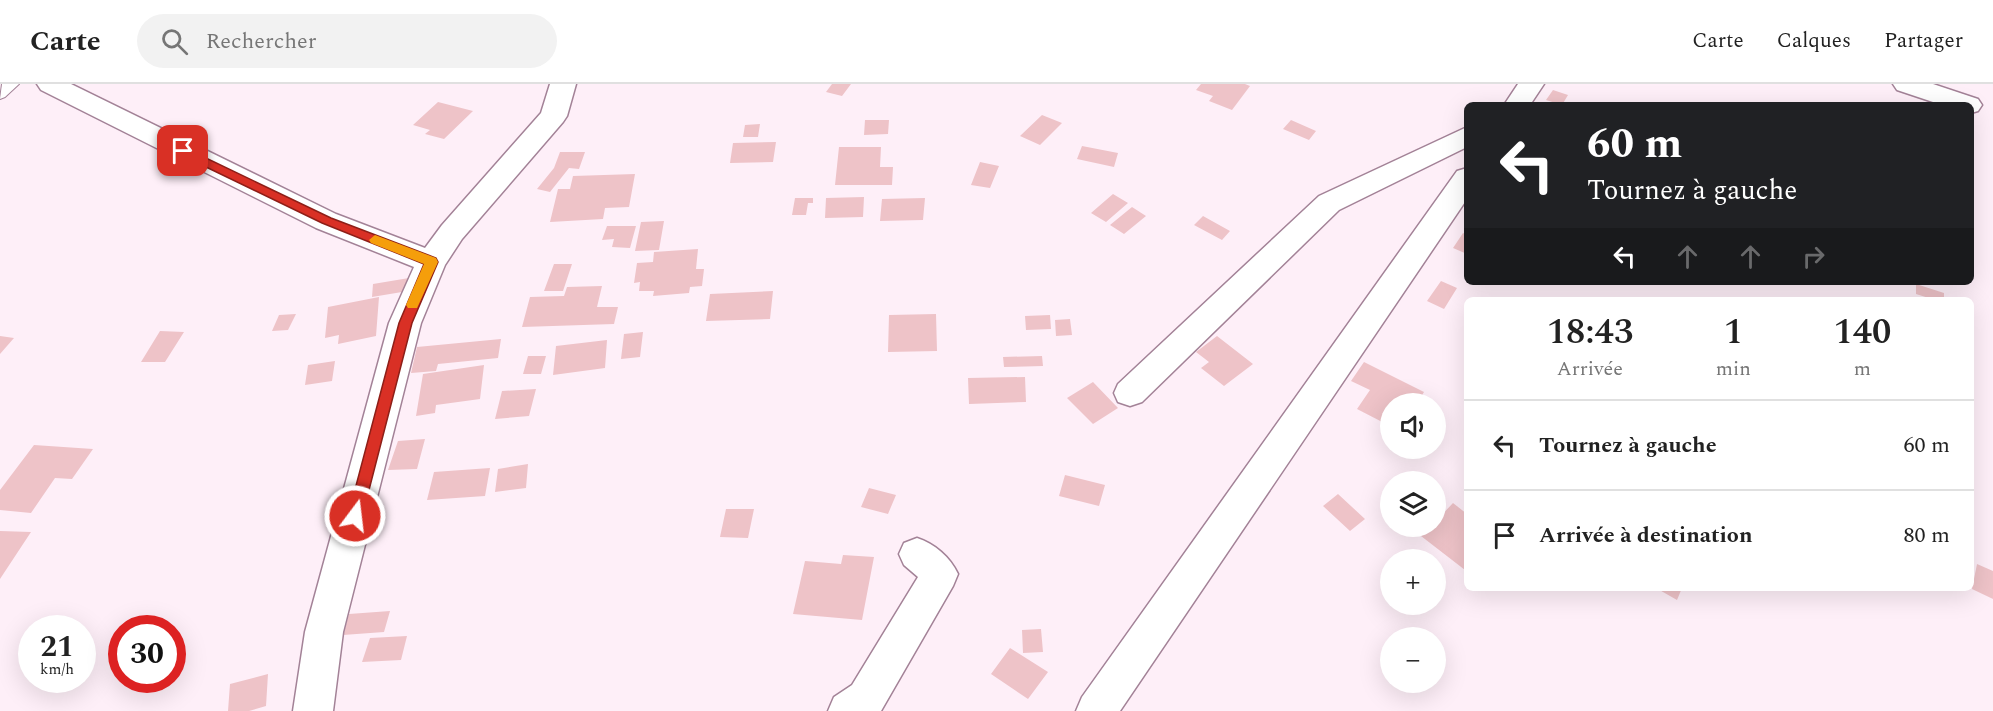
<!DOCTYPE html>
<html lang="fr">
<meta charset="utf-8">
<style>
:root{--surface:#fff;--page:#f2f2f2;--text:#222;--muted:#767676;--line:#e0e0e0}
body{margin:0;font-family:Spectral,serif;background:var(--page);color:var(--text);height:100vh;display:flex;flex-direction:column;font-size:22px;white-space:nowrap}
*{box-sizing:border-box;margin:0}
p{font-size:20px;color:var(--muted)}
.icon{flex:none;width:33px;height:33px;fill:none;stroke:currentColor;stroke-width:2;stroke-linecap:round;stroke-linejoin:round}
.map{position:relative;flex:1;overflow:hidden}
.side{position:absolute;left:1464px;top:213px;width:510px;height:294px;display:flex;flex-direction:column;background:var(--surface);border-radius:9px;box-shadow:0 6px 24px #0002}
.side>*{flex:none}
.guide{position:absolute;left:1464px;top:18px;width:510px;height:183px;border-radius:9px;box-shadow:0 6px 24px #0002;background:#202124;color:#fff;overflow:hidden}
.buttons{position:absolute;left:1380px;top:309px;display:grid;gap:12px}
.buttons a{display:grid;place-items:center;width:66px;height:66px;border-radius:50%;background:var(--surface);box-shadow:0 6px 24px #0002;font-size:30px}
.speed{position:absolute;left:18px;top:531px;display:flex;gap:12px;font-size:30px;font-weight:700;text-align:center}
.speed>*{display:grid;place-content:center;width:78px;height:78px;border-radius:50%;background:var(--surface);box-shadow:0 6px 24px #0002;line-height:1}
.speed small{font-size:15px;font-weight:400}
.speed .limit{border:9px solid #d22;background:#fff;color:#111}
.pin{position:absolute;display:grid;place-items:center;width:51px;height:51px;color:#fff;margin:-26px;border-radius:12px;box-shadow:0 3px 9px #0006}
.me{position:absolute;width:66px;margin:-33px;rotate:15deg;stroke-linejoin:round;filter:drop-shadow(0 0 4px #0008)}
.turn{display:flex;align-items:center;gap:21px;height:126px;padding:0 24px;font-size:27px}
.turn .icon{width:78px;height:78px;stroke-width:2.5}
.turn b{display:block;font-size:42px;line-height:51px}
.lanes{display:flex;align-items:center;height:57px;padding:0 24px;background:#0003;justify-content:center;gap:30px;direction:ltr}
.lanes .off{opacity:.35}
.eta{display:flex;justify-content:space-evenly;align-items:center;height:102px;text-align:center}
.eta b{font-size:36px;font-weight:600;line-height:42px}
ul{padding:0;list-style:none}
li{display:flex;align-items:center;gap:18px;height:90px;padding:0 24px;border-top:2px solid var(--line)}
li div{flex:1}
li b{display:block;font-size:22px}
li em{font-style:normal}
header{display:flex;align-items:center;gap:36px;box-sizing:border-box;height:84px;padding:0 30px;background:var(--surface);border-bottom:2px solid var(--line)}
header strong{font-size:28px}
nav{display:flex;gap:33px;margin-inline-start:auto;font-size:21px}
.search{width:420px;height:54px;background:var(--page);display:flex;align-items:center;gap:15px;box-sizing:border-box;padding:0 21px;border-radius:33px;color:var(--muted);font-size:22px}
.map>svg:first-child{display:block}
.building{fill:#eec3c8}
.lines{fill:none;stroke-linecap:round;stroke-linejoin:round}
.lane-casing{stroke:#a38297;stroke-width:2}
.street-casing{stroke:#a38297;stroke-width:3}
.lane{fill:#fff;fill-rule:evenodd}
.street{fill:#fff;fill-rule:evenodd}
.route{fill:#d93025;stroke:#8d1f18;stroke-width:1.5}
.slow{fill:#f59e0b}
</style>
<header>
<strong>Carte</strong>
<div class="search"><svg class="icon" aria-label="search" viewBox="0 0 24 24"><circle cx="10" cy="10" r="6"/><path d="M15 15l6 6"/></svg>Rechercher</div>
<nav><a>Carte</a><a>Calques</a><a>Partager</a></nav>
</header>
<div class="map">
<svg width="1993" height="627" viewBox="0 0 1993 627">
<rect width="100%" height="100%" fill="#feeff8"/>
<!-- building -->
<path class="building" d="M832 0H851L842 12 826 8Z
M1201 0H1245L1250 2 1232 26 1209 17 1213 12 1196 6Z
M1553 6 1568 11 1562 21 1546 16Z
M438 18 473 27 444 55 425 50 430 46 413 41Z
M1042 31 1062 39 1040 61 1020 52Z
M865 36H889L888 50 864 51Z
M1291 36 1316 47 1309 56 1283 45Z
M760 40 758 53H743L745 41Z
M776 58 773 78 730 79 733 59Z
M1082 62 1118 69 1114 83 1077 75Z
M839 63H881L880 83H893L892 101H835Z
M560 68H585L579 85 569 84 550 108 537 105 554 84Z
M980 78 999 82 990 104 971 101Z
M635 90 629 123 605 124 603 135 550 138 558 105H570L573 92Z
M1113 110 1128 119 1106 138 1091 129Z
M864 113 863 133 825 134 826 114Z
M795 114H813V119H808L806 131H792Z
M925 114 923 136 880 137 882 115Z
M1132 123 1146 132 1124 150 1110 141Z
M1203 132 1230 147 1222 156 1194 141Z
M664 137 659 166 635 167 641 138Z
M607 142H636L630 164 612 163 614 155 602 156Z
M1463 149 1467 151V170L1453 164Z
M698 165 696 185H704L702 202 690 203 689 209 653 212 654 207H639L640 198 634 199 637 179 653 178 654 168Z
M554 180H572L563 207H544Z
M409 194 408 207 372 213 373 200Z
M1441 197 1457 204 1444 225 1427 217Z
M1916 200 1944 209V216H1935L1916 210Z
M602 202 597 223H618L614 240 522 243 530 213 564 212 567 203Z
M773 207 770 235 706 237 710 210Z
M379 213 376 252 338 260 339 251 325 254 328 223Z
M296 230 288 246 272 247 279 231Z
M936 230 937 267 888 268 889 231Z
M1050 231 1051 245 1026 246 1025 232Z
M1070 235 1072 251 1056 252 1055 236Z
M160 247 184 248 165 278H141Z
M643 248 640 273 621 275 624 250Z
M0 252 14 254 0 270Z
M1217 252 1253 280 1224 302 1201 284 1209 278 1196 268Z
M501 255 498 274 438 280 436 287 411 289 417 263Z
M607 256 605 284 553 291 556 262Z
M528 272H546L541 290H523Z
M1042 272 1043 282 1004 283 1003 273Z
M335 277 332 297 305 301 308 281Z
M1364 278 1424 308 1417 320H1390V342L1357 325 1370 306 1351 297Z
M484 281 480 315 436 321 435 329 416 332 423 290Z
M1025 293 1026 318 969 320 968 294Z
M1093 298 1118 324 1093 340 1067 314Z
M536 305 529 332 495 335 502 307Z
M425 355 417 385 388 386 398 357Z
M34 361 93 365 72 395 55 394 31 429 0 426V406Z
M528 380 526 404 495 408 498 385Z
M490 384 485 412 427 416 434 388Z
M1065 391 1105 401 1099 422 1059 412Z
M869 404 896 411 888 430 861 423Z
M1338 410 1365 435 1350 447 1323 422Z
M1453 419 1467 430 1465 486 1421 452 1430 442H1436V437Z
M726 425H754L748 454 720 453Z
M0 447 31 448 0 495Z
M843 471 874 473 862 536 793 530 805 477 841 480Z
M1977 480 1993 487V515L1972 505Z
M1656 504H1682L1677 516Z
M390 527 384 548 343 551 349 530Z
M1041 545 1043 568 1023 569 1022 546Z
M407 552 401 576 362 578 370 554Z
M1010 564 1048 588 1028 615 991 590Z
M268 590 266 622 249 627H228L230 600Z"/>
<g class="lines">
<!-- lane casing -->
<g class="lane-casing">
<path id="lane" d="M2 0H19L5 13 0 15Z"/>
</g>
<!-- street casing -->
<g class="street-casing">
<path id="street" d="M37 0H71L336 130 425 164 442 141 541 29 550 0H576L567 32 563 38 462 155 445 181 421 239 343 548 333 627H293L305 548 389 239 414 183 316 144 41 6Z
M1518 0H1544L1530 21H1504Z
M1893 0H1933L1978 15 1982 21 1978 27 1971 29V21H1942L1897 6Z
M1467 43V63L1339 126 1142 318 1130 322 1118 318 1114 309 1118 300 1319 112Z
M1467 84V115L1120 627H1076L1082 613 1457 87Z
M917 454C935 460 950 473 958 490L953 502 881 627H828L834 613 852 601 918 493 904 481 899 470 904 459Z"/>
</g>
<!-- lane -->
<use href="#lane" class="lane"/>
<!-- street -->
<use href="#street" class="street"/>
</g>
<!-- route -->
<path class="route" d="M183 63 331 134 436 174 438 178 412 239 361 437 355 438 350 437 348 432 399 239 424 180 322 139 179 70V65Z"/>
<!-- slow -->
<path class="slow" d="M375 151 436 174 438 178 417 224H408L406 221 424 180 371 159 369 156Z"/>
</svg>
<div class="buttons">
<a><svg class="icon" aria-label="sound" viewBox="0 0 24 24"><path d="M4 9h4l5-4v14l-5-4H4zM17 9q2 3 0 6"/></svg></a>
<a><svg class="icon" aria-label="layers" viewBox="0 0 24 24"><path d="M12 4l9 5-9 5-9-5zM3 14l9 5 9-5"/></svg></a>
<a>+</a>
<a>−</a>
</div>
<div class="speed"><div>21<small>km/h</small></div><div class="limit">30</div></div>
<div class="pin" style="left:183px;top:67px;background:#d93025"><svg class="icon" aria-label="arrive" viewBox="0 0 24 24"><path d="M6 21V4h12l-3 4 3 4H6"/></svg></div>
<svg class="me" style="left:355px;top:432px" viewBox="-20 -20 40 40"><circle r="17" fill="#d93025" stroke="#fff" stroke-width="3"/><path d="M0-11L8 9 0 5-8 9z" fill="#fff"/></svg>
<div class="guide">
<div class="turn"><svg class="icon" aria-label="left" viewBox="0 0 24 24"><path d="M17 20v-9H6M10 6l-5 5 5 5"/></svg><div><b>60 m</b>Tournez à gauche</div></div>
<div class="lanes"><svg class="icon" aria-label="left" viewBox="0 0 24 24"><path d="M17 20v-9H6M10 6l-5 5 5 5"/></svg><svg class="icon off" aria-label="ahead" viewBox="0 0 24 24"><path d="M12 20V5M6 11l6-6 6 6"/></svg><svg class="icon off" aria-label="ahead" viewBox="0 0 24 24"><path d="M12 20V5M6 11l6-6 6 6"/></svg><svg class="icon off" aria-label="right" viewBox="0 0 24 24"><path d="M7 20v-9h11M14 6l5 5-5 5"/></svg></div>
</div>
<section class="side">
<div class="eta">
<div><b>18:43</b><p>Arrivée</p></div>
<div><b>1</b><p>min</p></div>
<div><b>140</b><p>m</p></div>
</div>
<ul>
<li><svg class="icon" aria-label="left" viewBox="0 0 24 24"><path d="M17 20v-9H6M10 6l-5 5 5 5"/></svg><div><b>Tournez à gauche</b></div><em>60 m</em></li>
<li><svg class="icon" aria-label="arrive" viewBox="0 0 24 24"><path d="M6 21V4h12l-3 4 3 4H6"/></svg><div><b>Arrivée à destination</b></div><em>80 m</em></li>
</ul>
</section>
</div>
